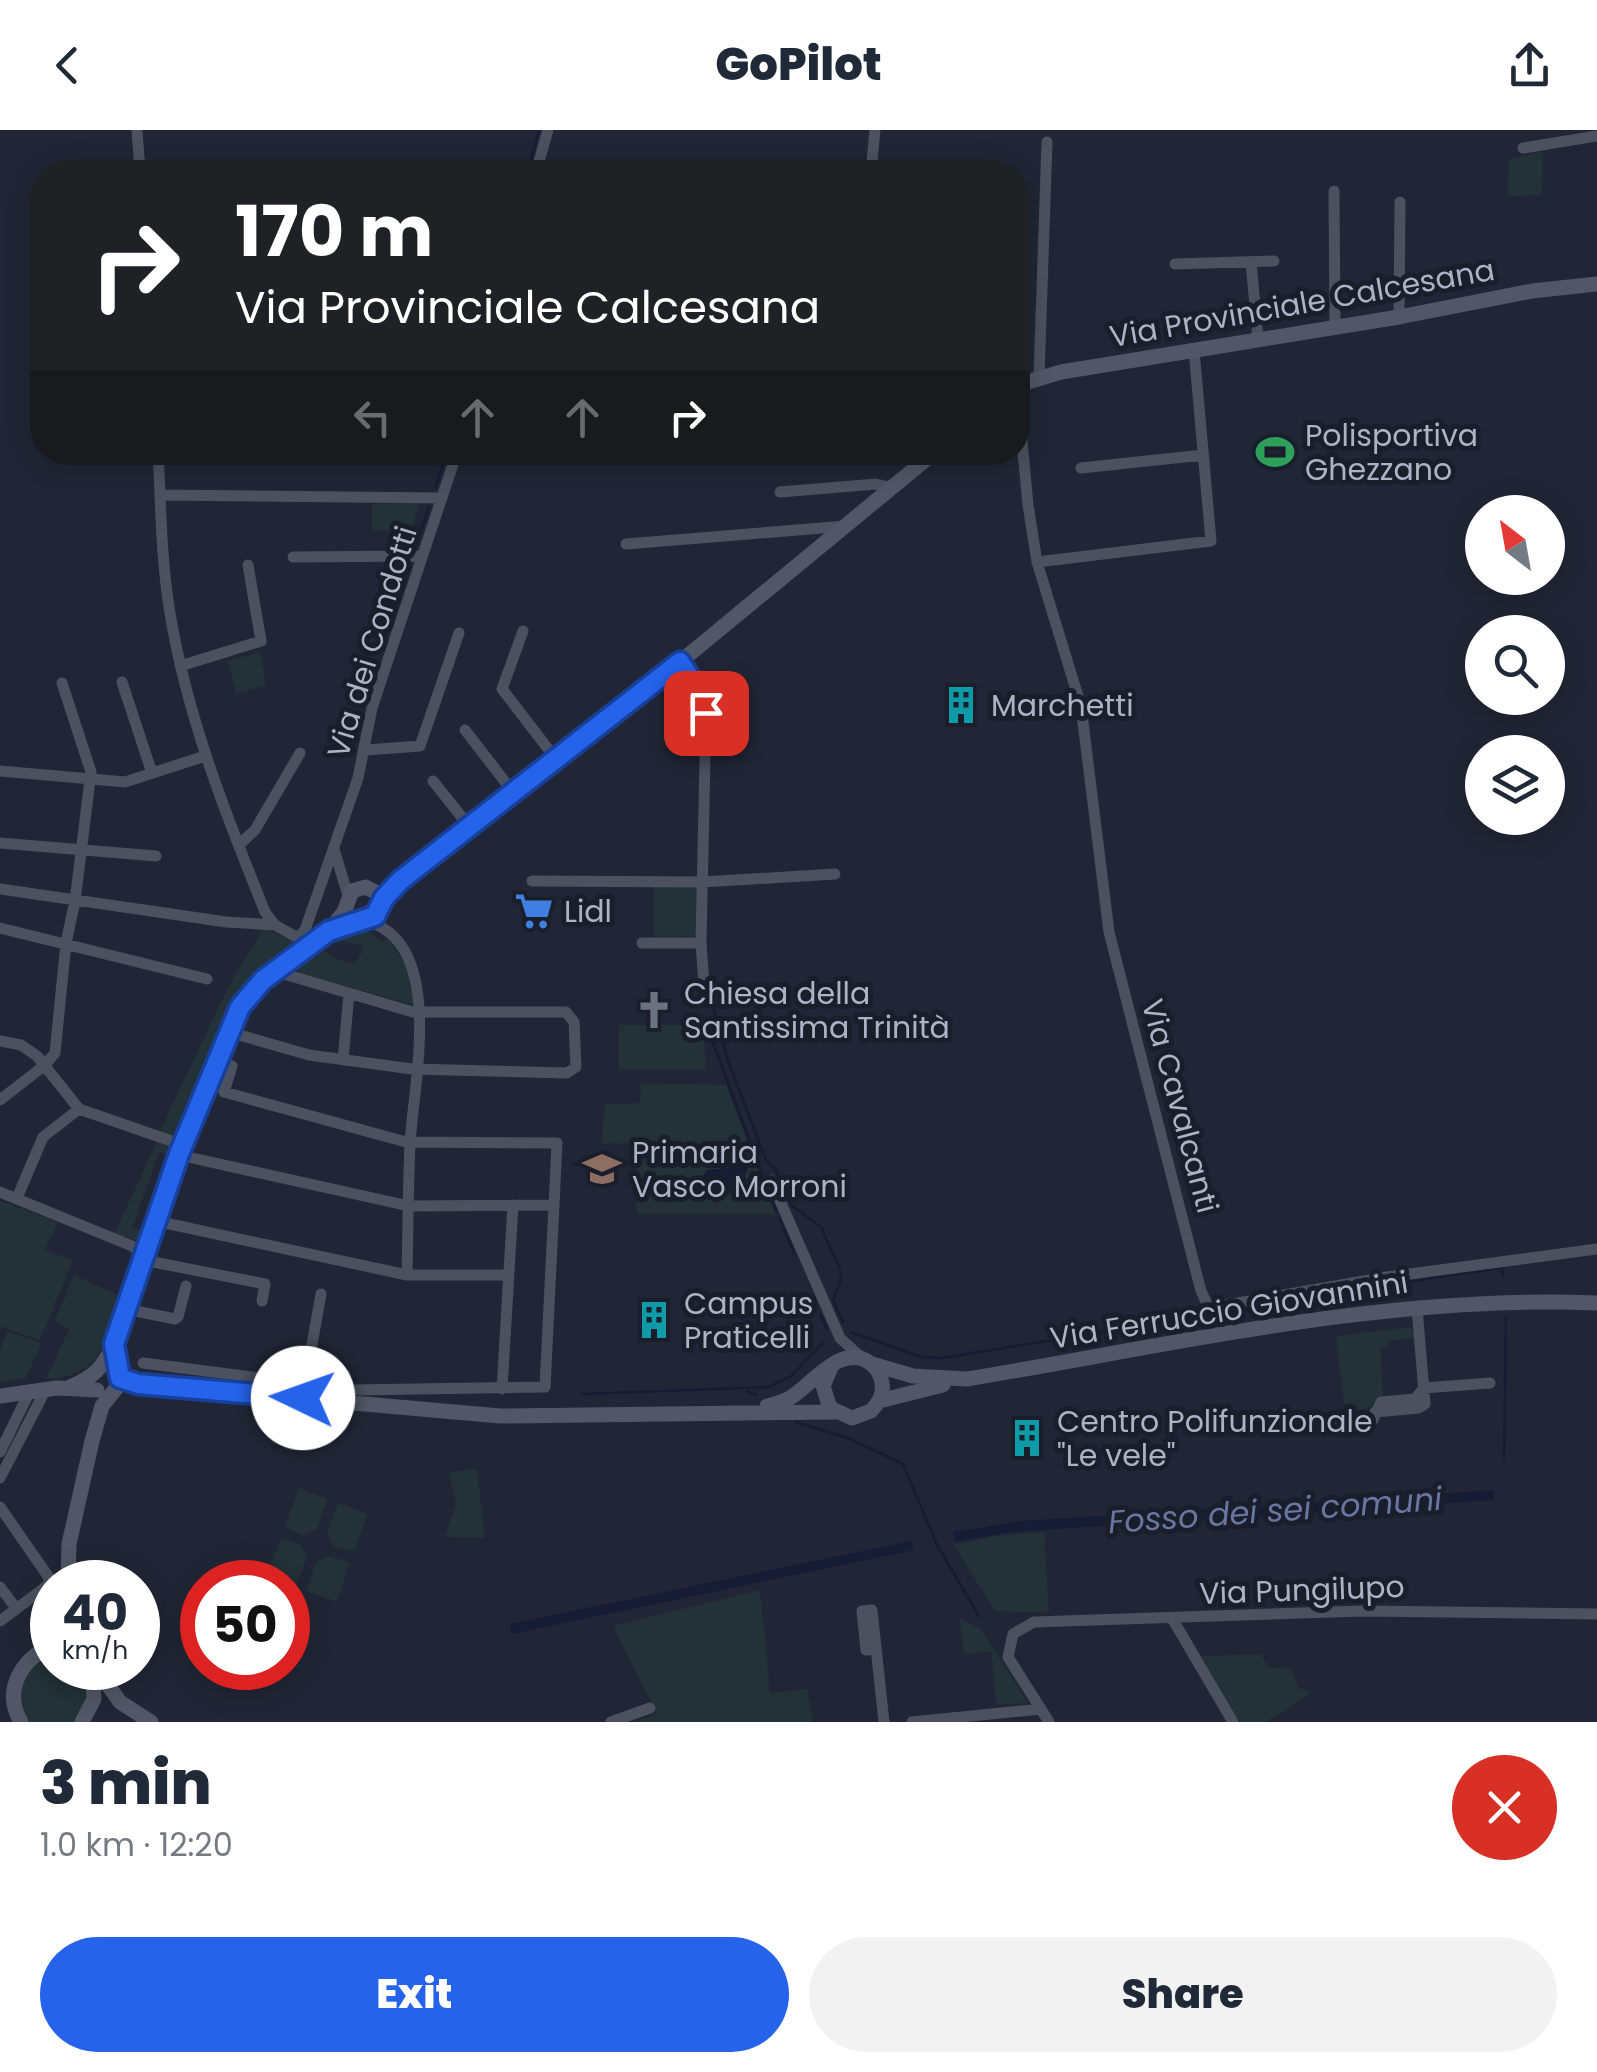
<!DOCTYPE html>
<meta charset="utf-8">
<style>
:root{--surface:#fff;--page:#f2f2f3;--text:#1f2937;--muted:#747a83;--accent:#2563eb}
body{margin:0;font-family:Poppins,sans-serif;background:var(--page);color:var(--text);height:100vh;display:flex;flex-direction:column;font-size:38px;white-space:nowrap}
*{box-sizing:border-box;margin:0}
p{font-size:32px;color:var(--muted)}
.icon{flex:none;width:55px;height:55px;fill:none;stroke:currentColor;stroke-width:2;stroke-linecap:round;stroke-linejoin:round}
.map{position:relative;height:1592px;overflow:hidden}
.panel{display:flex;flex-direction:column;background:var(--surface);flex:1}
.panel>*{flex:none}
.banner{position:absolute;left:30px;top:30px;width:1000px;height:305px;border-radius:40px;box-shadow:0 5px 25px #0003;background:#202124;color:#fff;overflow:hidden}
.needle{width:65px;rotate:329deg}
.controls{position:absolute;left:1465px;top:365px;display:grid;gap:20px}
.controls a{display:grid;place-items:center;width:100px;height:100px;border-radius:50%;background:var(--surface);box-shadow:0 5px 25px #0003;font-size:50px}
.speed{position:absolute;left:30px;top:1430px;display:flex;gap:20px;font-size:50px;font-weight:700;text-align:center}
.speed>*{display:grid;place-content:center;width:130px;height:130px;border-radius:50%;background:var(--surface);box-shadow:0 5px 25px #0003;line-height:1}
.speed small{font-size:25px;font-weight:400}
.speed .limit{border:15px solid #d22;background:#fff;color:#111}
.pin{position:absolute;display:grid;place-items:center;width:85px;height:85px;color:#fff;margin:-42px;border-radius:20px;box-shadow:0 5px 15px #0006}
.me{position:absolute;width:110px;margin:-55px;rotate:273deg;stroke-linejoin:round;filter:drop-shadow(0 0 8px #0008)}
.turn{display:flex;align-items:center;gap:35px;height:210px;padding:0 40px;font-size:45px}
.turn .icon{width:130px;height:130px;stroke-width:2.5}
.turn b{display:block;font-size:70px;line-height:85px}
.lanes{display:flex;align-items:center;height:95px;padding:0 40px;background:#0003;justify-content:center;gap:50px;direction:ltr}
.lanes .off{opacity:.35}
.round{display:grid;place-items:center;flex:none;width:105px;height:105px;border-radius:52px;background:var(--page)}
.head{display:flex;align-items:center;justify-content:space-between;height:170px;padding:0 40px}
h1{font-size:60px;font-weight:800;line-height:75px}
.button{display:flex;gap:20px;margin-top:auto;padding:20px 40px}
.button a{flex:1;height:115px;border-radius:60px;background:var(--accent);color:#fff;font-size:40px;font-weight:800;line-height:115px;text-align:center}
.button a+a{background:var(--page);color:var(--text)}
header{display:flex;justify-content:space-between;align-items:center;height:130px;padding:0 40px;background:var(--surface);font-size:45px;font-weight:800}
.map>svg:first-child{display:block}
.green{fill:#223237}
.water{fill:#151c33}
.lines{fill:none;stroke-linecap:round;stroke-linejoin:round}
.stream{stroke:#151c33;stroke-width:2.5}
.minor{stroke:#4c515f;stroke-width:11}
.major{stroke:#525767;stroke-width:15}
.route-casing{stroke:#184099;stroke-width:25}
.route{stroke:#2563eb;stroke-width:18}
.labels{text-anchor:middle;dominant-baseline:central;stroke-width:10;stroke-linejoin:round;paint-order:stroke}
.street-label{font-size:30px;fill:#aeb3c4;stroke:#1a1e2b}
.poi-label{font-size:30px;fill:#aeb3c4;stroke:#1a1e2b;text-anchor:start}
.water-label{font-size:32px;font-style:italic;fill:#6877a2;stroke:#1a1e2b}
</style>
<header><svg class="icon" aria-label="back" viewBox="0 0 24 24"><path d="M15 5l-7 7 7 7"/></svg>GoPilot<svg class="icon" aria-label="share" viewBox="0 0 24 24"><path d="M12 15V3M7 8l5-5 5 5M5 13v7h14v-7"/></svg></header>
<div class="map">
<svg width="1597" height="1592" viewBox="0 0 1597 1592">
<rect width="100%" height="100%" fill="#212636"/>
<!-- green -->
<path class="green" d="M1543 22 1542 65 1508 66 1509 29Z
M419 373 411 402 372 400V374Z
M260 522 266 555 236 564 228 531Z
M654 755 698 757 696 806 654 807Z
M264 798 294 812V820L239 866 226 888 179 1001 170 1007 159 1003 228 857Z
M354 802H369L383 811 388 808 407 837 414 872 411 874 298 843 300 837 324 821 344 832 356 833 364 816 338 810Z
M619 895H703L706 940 619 939Z
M641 953 726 955 775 1084H637V1014L602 1013 605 974 640 973Z
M157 1012 175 1018 164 1050 160 1048 168 1024 159 1022 132 1098 144 1102 142 1106 135 1110 114 1104Z
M0 1071 58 1092 45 1120 73 1130 40 1210 0 1196Z
M74 1145 118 1165 119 1170C103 1217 102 1245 46 1249L69 1199 55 1191Z
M1411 1197 1416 1208 1388 1211V1217L1380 1218 1383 1265 1367 1279 1345 1280 1336 1206Z
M7 1201 41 1213 26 1248 0 1253V1222Z
M477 1339 485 1408 445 1407 456 1374 449 1346 451 1342Z
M299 1358 327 1369 317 1399 304 1405 285 1397Z
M338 1373 368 1384 354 1422 333 1416 327 1402Z
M1044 1402 1049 1483 995 1481 954 1415 995 1406Z
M281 1408 301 1415 307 1428 295 1457 266 1445Z
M329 1426 350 1433 336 1472 306 1461 317 1431Z
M760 1460 770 1563 807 1559 813 1592H632L657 1584 613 1496Z
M960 1488 981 1499 1028 1573 997 1575 991 1522 964 1524Z
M52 1520V1538H86L90 1563 73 1592H27L17 1564 27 1540Z
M1262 1524 1267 1537 1291 1539 1299 1558 1311 1563 1267 1592H1240L1201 1526Z"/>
<!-- water -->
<path class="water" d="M741 1026 749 1031C746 1055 725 1075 700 1067L698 1054 707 1040 728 1038Z
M1494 1360V1370L1247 1387V1377Z
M1236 1377 1237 1387 1011 1402 955 1412 953 1402 1021 1391Z
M911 1411 914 1420 512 1504 510 1494Z"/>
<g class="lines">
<!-- stream -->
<path class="stream" d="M528 42 539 0
M435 358 447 322
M421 401 429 376
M711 870 728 931 766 1030 775 1039 792 1076 821 1097 840 1140 841 1150 833 1170 843 1192
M707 896 766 1055
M770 1065 777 1082
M779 1088 794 1123
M820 1184 827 1199
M851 1202 921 1227 942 1228 1439 1147 1502 1138 1503 1145
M747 1261 757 1265
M583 1264 768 1257 790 1247 824 1212
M795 1292 848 1308 903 1334 937 1415 979 1486
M1504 1330 1506 1187"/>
<!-- minor -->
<path class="minor" d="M137 0 140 42
M1523 18 1597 6
M536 42 548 0
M871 42 875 0
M1334 61 1335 197
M1251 132 1258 209
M1175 134 1274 131
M1399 187 1400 72
M1039 246 1047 12
M1018 269 1028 375 1037 432 1081 576 1109 802 1201 1161 1209 1178 1387 1147 1597 1119
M158 322C161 376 161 430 170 483 187 587 226 685 265 782L275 795 298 808 305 800 358 648 372 578 457 322
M1081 338 1203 325
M780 362 876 354 894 358
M160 365 441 368
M626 414 846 396
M293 427 422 426
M1037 432 1211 411 1194 220
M523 501 502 559 556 629
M680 532 691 547 706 583 701 813 705 869
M180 536 261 511 248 435
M122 552 152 643
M465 600 513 662
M366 620 420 616 459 503
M0 641 125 652 205 626
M433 651 469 696
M0 713 156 726
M240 714 255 700 300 623
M334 719 348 766
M532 751 702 752 835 744
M0 759 226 792 275 795
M366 791C447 812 413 955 410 1014 408 1058 408 1102 407 1145
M0 798 207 849
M642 813H701
M229 902 309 925 412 939 567 943 576 937 574 892 566 882H413L284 844
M0 911 21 915 37 926 79 979 183 1015
M343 930 349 863
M0 970 45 935 55 923 66 813 75 771 91 642 62 553
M179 1025 409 1076 554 1075 557 1013 406 1012 224 962 232 936 216 931
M771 1050 840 1208 861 1227
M0 1062 132 1116 140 1122 141 1135
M17 1068 43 1007 79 979
M156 1091 407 1145H509
M143 1130 265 1154 262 1171
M126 1179 175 1189 178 1187 186 1156
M143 1233 354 1260 545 1257 554 1075
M305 1254 321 1164
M502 1259 513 1075
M1375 1282 1419 1278 1425 1274 1417 1178
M1305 1297 1372 1292 1381 1272 1415 1269 1424 1258 1490 1253
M0 1322 30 1261
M0 1348 46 1259
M0 1377 50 1449 47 1456 0 1491
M0 1457 16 1478
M1173 1490 1233 1592
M876 1519 866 1520 862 1481 872 1480 884 1592
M611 1592 650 1578
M912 1592 1041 1579
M1049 1592 1008 1527 1013 1504 1034 1492 1363 1481 1597 1484"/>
<!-- major -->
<path class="major" d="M1018 255 1061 242 1399 187 1532 161 1597 154
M381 773 401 749 680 532 935 322
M872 1234 913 1246 967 1249C1172 1215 1388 1164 1597 1173
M120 1247 138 1254 500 1286 835 1282
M68 1258C94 1247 102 1239 114 1214L179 1025 240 877 263 850 329 801 375 786 381 773 377 763 366 757 352 761 344 782 329 801
M0 1266 57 1258 97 1260
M879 1271 943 1255
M767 1276C775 1274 783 1272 790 1268 812 1255 841 1212 870 1233 877 1238 881 1245 882 1253 884 1264 879 1273 871 1281L852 1288 830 1278 823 1256 832 1235
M68 1452 69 1414 92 1311 102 1276 119 1255 118 1242
M96 1538 120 1572 151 1592
M21 1592C2 1560 22 1529 52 1515
M82 1592 94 1569 92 1538"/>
</g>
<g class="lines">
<!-- route casing -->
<g class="route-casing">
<path id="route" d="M303 1268 138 1254 120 1248 114 1214 179 1024 240 877 263 850 329 801 375 786 384 768 401 750 680 532 696 557 706 583"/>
</g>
<!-- route -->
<use href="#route" class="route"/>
</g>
<!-- icons -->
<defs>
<g id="stadium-bare" transform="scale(3)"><path d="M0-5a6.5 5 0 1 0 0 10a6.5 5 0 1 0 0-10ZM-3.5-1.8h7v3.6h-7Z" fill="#2e9e5b" stroke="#1a1e2b" stroke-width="2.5" paint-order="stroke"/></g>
<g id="building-bare" transform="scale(3)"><path d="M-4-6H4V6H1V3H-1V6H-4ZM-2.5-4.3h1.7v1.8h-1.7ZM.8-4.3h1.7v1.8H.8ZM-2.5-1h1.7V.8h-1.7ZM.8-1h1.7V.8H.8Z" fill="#0f9aa8" stroke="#1a1e2b" stroke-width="2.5" paint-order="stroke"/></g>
<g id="supermarket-bare" transform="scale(3)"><path d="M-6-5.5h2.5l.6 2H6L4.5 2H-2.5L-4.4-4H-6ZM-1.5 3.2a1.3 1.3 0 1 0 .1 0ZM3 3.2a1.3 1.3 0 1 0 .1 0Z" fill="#3f7fe0" stroke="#1a1e2b" stroke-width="2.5" paint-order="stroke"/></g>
<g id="church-bare" transform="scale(3)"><path d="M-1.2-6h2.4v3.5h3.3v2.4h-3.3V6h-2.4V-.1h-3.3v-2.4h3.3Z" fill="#6b7280" stroke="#1a1e2b" stroke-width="2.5" paint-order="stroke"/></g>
<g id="school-bare" transform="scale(3)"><path d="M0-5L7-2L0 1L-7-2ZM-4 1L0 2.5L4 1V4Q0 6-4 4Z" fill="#8d6e63" stroke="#1a1e2b" stroke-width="2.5" paint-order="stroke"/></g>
</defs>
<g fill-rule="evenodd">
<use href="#stadium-bare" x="1275" y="322"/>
<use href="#building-bare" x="961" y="575"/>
<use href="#supermarket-bare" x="534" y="781"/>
<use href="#church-bare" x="654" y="880"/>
<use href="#school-bare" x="602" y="1039"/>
<use href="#building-bare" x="654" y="1190"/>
<use href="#building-bare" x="1027" y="1308"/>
</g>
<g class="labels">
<!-- street labels -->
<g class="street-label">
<text transform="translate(1302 173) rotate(-10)">Via Provinciale Calcesana</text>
<text transform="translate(372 512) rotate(-73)">Via dei Condotti</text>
<text transform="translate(1180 976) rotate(75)">Via Cavalcanti</text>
<text transform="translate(1229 1180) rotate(-9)">Via Ferruccio Giovannini</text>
<text transform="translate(1302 1460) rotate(-2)">Via Pungilupo</text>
</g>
<!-- poi labels -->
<g class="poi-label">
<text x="1305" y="305">Polisportiva<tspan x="1305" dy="34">Ghezzano</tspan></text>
<text x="991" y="575">Marchetti</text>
<text x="564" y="781">Lidl</text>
<text x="684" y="863">Chiesa della<tspan x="684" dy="34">Santissima Trinità</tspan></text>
<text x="632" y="1022">Primaria<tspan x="632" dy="34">Vasco Morroni</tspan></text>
<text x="684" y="1173">Campus<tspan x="684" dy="34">Praticelli</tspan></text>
<text x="1057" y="1291">Centro Polifunzionale<tspan x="1057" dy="34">"Le vele"</tspan></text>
</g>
<!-- water labels -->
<g class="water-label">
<text transform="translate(1275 1380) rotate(-4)">Fosso dei sei comuni</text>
</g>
</g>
</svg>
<div class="controls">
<a><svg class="needle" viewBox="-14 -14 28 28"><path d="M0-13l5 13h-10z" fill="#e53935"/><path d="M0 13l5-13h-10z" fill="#747a83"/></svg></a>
<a><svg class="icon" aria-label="search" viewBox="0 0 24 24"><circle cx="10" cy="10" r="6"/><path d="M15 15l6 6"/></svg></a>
<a><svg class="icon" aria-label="layers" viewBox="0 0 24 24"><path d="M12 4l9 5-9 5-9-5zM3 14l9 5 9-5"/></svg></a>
</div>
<div class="speed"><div>40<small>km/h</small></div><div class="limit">50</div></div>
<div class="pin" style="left:706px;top:583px;background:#d93025"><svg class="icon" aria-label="arrive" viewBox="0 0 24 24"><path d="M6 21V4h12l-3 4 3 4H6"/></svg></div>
<svg class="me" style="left:303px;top:1268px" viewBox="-20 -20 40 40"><circle r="19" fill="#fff"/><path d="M0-13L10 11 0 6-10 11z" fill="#2563eb"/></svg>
<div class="banner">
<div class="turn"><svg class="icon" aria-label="right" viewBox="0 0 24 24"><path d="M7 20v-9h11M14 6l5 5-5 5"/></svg><div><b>170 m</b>Via Provinciale Calcesana</div></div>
<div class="lanes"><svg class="icon off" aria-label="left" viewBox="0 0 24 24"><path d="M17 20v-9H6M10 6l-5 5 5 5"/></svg><svg class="icon off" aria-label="ahead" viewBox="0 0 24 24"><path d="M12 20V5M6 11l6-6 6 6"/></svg><svg class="icon off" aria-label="ahead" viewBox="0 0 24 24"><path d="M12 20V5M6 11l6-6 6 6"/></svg><svg class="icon" aria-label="right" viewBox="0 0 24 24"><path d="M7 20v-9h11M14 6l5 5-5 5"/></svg></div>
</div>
</div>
<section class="panel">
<div class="head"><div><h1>3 min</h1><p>1.0 km · 12:20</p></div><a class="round" style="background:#d93025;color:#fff"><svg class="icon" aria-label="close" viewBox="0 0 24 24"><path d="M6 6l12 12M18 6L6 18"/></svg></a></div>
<div class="button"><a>Exit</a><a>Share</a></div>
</section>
